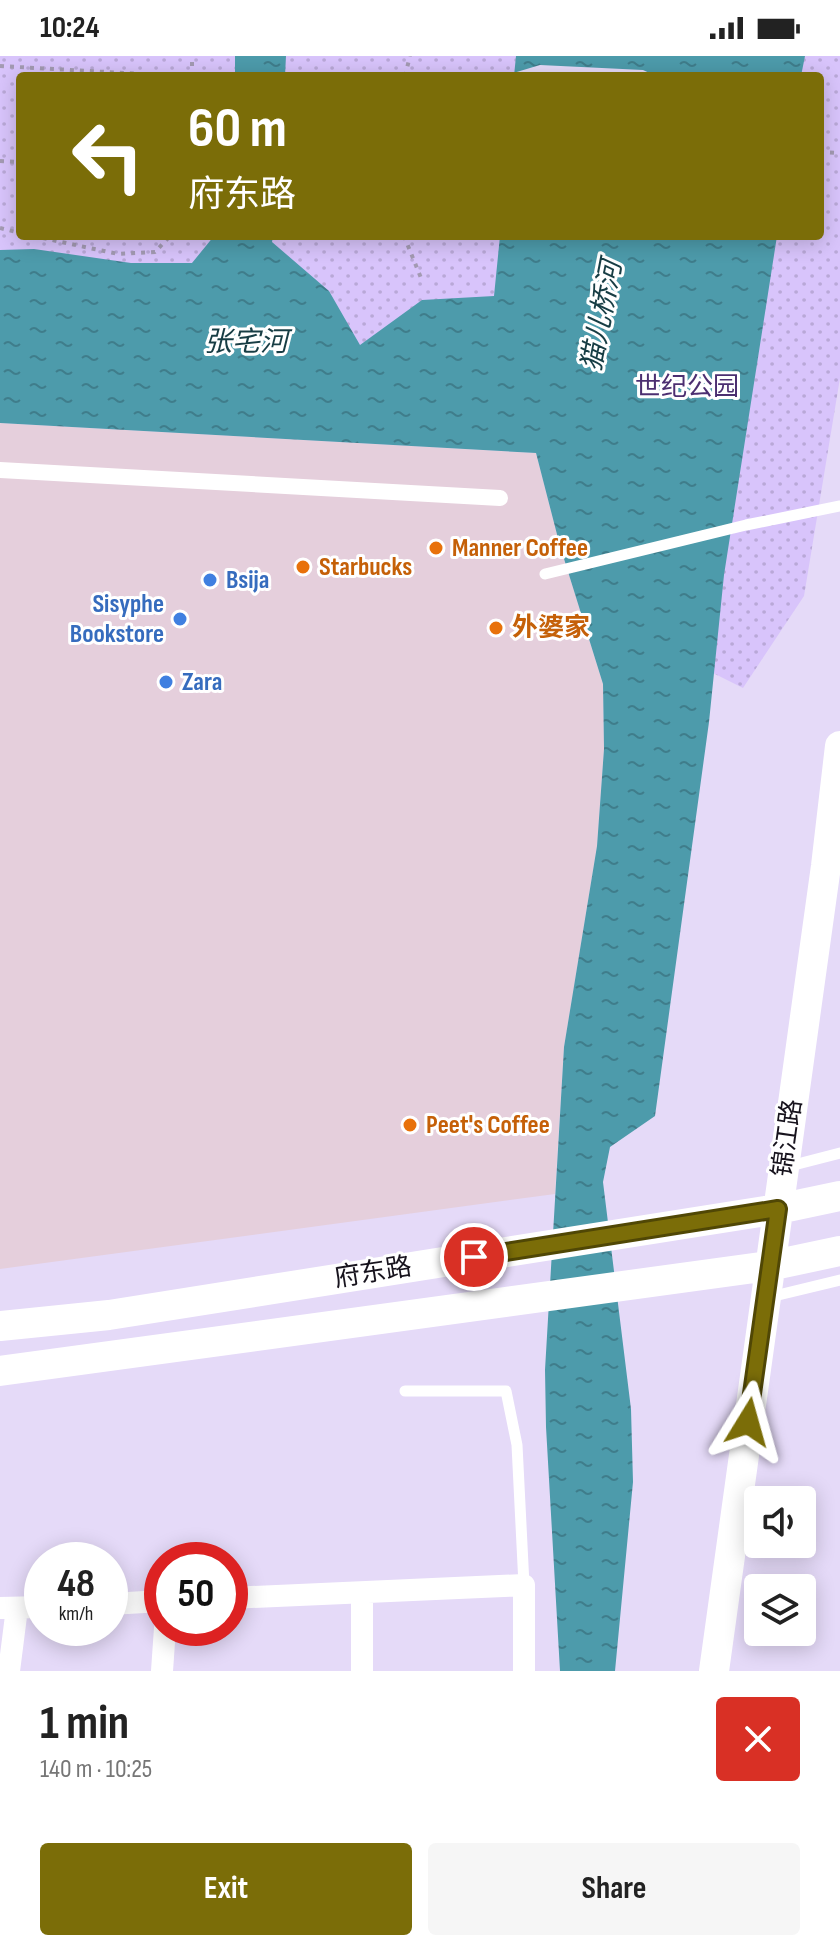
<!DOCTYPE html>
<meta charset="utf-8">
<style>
:root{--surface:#fff;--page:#f6f6f6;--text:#222;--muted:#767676;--accent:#7b6d08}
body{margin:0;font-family:"Sofia Sans Condensed","Noto Sans SC",sans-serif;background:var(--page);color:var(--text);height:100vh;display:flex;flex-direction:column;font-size:30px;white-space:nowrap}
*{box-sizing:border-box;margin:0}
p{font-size:26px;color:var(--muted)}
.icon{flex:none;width:44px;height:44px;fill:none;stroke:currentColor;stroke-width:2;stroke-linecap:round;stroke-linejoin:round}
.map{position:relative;height:1615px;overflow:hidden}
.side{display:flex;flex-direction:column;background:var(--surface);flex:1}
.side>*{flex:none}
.guide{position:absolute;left:16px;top:16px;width:808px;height:168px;border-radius:8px;box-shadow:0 4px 20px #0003;background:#7b6d08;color:#fff;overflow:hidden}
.tools{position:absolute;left:744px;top:1430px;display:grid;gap:16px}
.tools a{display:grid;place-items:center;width:72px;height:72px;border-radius:8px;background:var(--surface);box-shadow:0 4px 20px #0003;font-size:40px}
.speed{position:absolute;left:24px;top:1486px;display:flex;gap:16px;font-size:40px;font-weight:700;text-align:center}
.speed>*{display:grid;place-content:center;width:104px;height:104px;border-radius:50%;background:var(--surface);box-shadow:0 4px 20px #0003;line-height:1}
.speed small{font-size:20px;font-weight:400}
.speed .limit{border:12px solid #d22;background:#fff;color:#111}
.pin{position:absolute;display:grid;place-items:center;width:68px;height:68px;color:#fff;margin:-34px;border:4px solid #fff;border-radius:50%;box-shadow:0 2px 8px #0007}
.me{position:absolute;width:88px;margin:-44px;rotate:8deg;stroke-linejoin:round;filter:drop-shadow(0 0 6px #0008)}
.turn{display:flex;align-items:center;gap:28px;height:168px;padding:0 40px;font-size:36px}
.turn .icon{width:104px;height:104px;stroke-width:2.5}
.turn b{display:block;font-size:56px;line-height:68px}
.round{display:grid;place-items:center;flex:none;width:84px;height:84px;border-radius:8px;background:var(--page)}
.headline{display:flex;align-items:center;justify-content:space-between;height:136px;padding:0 40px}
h1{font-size:48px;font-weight:700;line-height:60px}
.primary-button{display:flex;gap:16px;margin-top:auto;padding:16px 40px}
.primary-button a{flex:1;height:92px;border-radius:8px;background:var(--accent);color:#fff;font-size:32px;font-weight:700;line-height:92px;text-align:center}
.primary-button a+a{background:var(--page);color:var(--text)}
.status{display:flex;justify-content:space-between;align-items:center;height:56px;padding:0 40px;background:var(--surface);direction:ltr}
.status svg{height:22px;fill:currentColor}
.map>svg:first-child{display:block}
.commercial{fill:#e5cfdc}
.park{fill:url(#park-dots);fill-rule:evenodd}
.water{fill:url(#water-ripples)}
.pier{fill:#e5daf8}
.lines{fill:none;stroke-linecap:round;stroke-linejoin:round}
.path{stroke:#a39ab2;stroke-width:4;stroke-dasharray:4 6;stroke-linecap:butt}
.service{stroke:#fff;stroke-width:11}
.pedestrian{stroke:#fff;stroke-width:16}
.minor{stroke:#fff;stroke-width:22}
.secondary{stroke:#fff;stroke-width:30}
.route-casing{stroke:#504705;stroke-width:20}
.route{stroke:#7b6d08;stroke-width:14}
.food-dot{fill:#e8710a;stroke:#fff;stroke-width:3}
.shop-dot{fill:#3f7fe0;stroke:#fff;stroke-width:3}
.labels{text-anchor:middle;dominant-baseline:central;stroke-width:6;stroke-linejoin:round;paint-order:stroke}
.park-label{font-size:26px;fill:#4c2f71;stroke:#fff}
.food-label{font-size:26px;font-weight:bold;fill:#c56008;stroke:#fff;text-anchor:start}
.shop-label{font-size:26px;font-weight:bold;fill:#366cbe;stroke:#fff;text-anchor:start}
.street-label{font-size:26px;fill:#17131d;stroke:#fff}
.water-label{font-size:28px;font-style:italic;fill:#173d44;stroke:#fff}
</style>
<div class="status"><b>10:24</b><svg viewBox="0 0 49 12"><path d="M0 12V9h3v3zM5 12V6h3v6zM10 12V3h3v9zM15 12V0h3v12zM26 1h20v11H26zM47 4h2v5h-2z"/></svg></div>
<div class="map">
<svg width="840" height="1615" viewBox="0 0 840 1615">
<defs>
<pattern id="park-dots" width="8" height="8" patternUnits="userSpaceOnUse" patternTransform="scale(2)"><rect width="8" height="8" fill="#d8c4fb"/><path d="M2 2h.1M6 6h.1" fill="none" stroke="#b9a8d7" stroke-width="1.8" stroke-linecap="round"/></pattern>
<pattern id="water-ripples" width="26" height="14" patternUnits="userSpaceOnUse" patternTransform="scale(2)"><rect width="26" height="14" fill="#4d9bab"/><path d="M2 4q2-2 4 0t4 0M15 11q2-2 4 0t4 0" fill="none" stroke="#3f7d8b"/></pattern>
</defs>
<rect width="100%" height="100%" fill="#e5daf8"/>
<!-- commercial -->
<path class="commercial" d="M0 367 536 397 560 490 603 628 604 693 597 790 564 991 555 1138 0 1213Z"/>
<!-- park -->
<path class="park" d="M0 0H840V322L804 540 743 632 623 572 554 398 0 331ZM20 20H820V180H20Z"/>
<!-- water -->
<path class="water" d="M235 0H286L285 20H235Z
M516 0H805L801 20H514Z
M214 180H273L272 186 329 235 360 289 422 244 494 240 500 180H777L724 519 709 666 655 1060 610 1091 603 1126 631 1353 633 1426 615 1615H560L546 1371 545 1314 564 991 597 790 604 693 603 628 560 490 536 397 0 367V194L34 193 131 207H192Z"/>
<!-- pier -->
<path class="pier" d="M540 9 643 14 656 20H510V18Z"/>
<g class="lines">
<!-- path -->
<path class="path" d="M0 10 177 20
M192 20V0
M405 20 410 0
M820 96 840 97
M0 105 20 106
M0 172 20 177
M33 180 118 198 155 196 170 180
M404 180 421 222"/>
<!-- service -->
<path class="service" d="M545 518 746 469 840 450
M786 1111 840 1097
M770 1241 840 1224
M405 1335H506L517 1389 524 1529"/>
<!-- pedestrian -->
<path class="pedestrian" d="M0 414 500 442"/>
<!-- minor -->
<path class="minor" d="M362 1537V1615
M230 1542 524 1529V1615
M110 1548 162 1545
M0 1552 42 1551
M9 1615 17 1552
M162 1615 165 1572"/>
<!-- secondary -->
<path class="secondary" d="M0 1270 109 1259 778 1153 840 1140
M0 1315 769 1210 840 1195
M714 1615 826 810 840 690"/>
</g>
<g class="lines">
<!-- route casing -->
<g class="route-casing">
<path id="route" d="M474 1201 778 1153 748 1366"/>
</g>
<!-- route -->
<use href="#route" class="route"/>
</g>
<!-- markers -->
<g class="food-dot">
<circle cx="436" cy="492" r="8"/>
<circle cx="303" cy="511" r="8"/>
<circle cx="496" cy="572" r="8"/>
<circle cx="410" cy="1069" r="8"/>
</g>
<g class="shop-dot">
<circle cx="210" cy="524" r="8"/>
<circle cx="180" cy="563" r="8"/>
<circle cx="166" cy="626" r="8"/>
</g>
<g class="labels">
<!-- park labels -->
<g class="park-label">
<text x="687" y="331">世纪公园</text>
</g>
<!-- food labels -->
<g class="food-label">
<text x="452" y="492">Manner Coffee</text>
<text x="319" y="511">Starbucks</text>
<text x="512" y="572">外婆家</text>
<text x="426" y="1069">Peet's Coffee</text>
</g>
<!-- shop labels -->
<g class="shop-label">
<text x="226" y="524">Bsija</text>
<text x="164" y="548" text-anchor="end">Sisyphe<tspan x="164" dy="30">Bookstore</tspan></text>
<text x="182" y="626">Zara</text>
</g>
<!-- street labels -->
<g class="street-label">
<text transform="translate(788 1082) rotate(-82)">锦江路</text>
<text transform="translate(373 1217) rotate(-9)">府东路</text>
</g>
<!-- water labels -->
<g class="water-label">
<text transform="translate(602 260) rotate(-79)">猫儿桥河</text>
<text x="246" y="286">张宅河</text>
</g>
</g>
</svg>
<div class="tools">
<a><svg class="icon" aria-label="sound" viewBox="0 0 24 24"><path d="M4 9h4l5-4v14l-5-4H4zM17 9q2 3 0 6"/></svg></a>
<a><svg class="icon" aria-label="layers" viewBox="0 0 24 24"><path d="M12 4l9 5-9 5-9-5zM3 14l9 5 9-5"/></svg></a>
</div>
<div class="speed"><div>48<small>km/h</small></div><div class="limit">50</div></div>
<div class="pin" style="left:474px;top:1201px;background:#d93025"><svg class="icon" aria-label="arrive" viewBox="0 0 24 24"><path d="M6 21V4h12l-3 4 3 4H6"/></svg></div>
<svg class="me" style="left:748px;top:1366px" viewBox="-20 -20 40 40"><path d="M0-17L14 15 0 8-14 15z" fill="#7b6d08" stroke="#fff" stroke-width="4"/></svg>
<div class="guide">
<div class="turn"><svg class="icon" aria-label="left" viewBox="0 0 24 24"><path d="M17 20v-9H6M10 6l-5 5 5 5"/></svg><div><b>60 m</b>府东路</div></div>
</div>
</div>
<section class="side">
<div class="headline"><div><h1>1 min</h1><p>140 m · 10:25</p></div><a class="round" style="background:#d93025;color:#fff"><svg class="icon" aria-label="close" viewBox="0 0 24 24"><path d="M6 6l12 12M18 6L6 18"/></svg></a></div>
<div class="primary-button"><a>Exit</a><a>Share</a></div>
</section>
